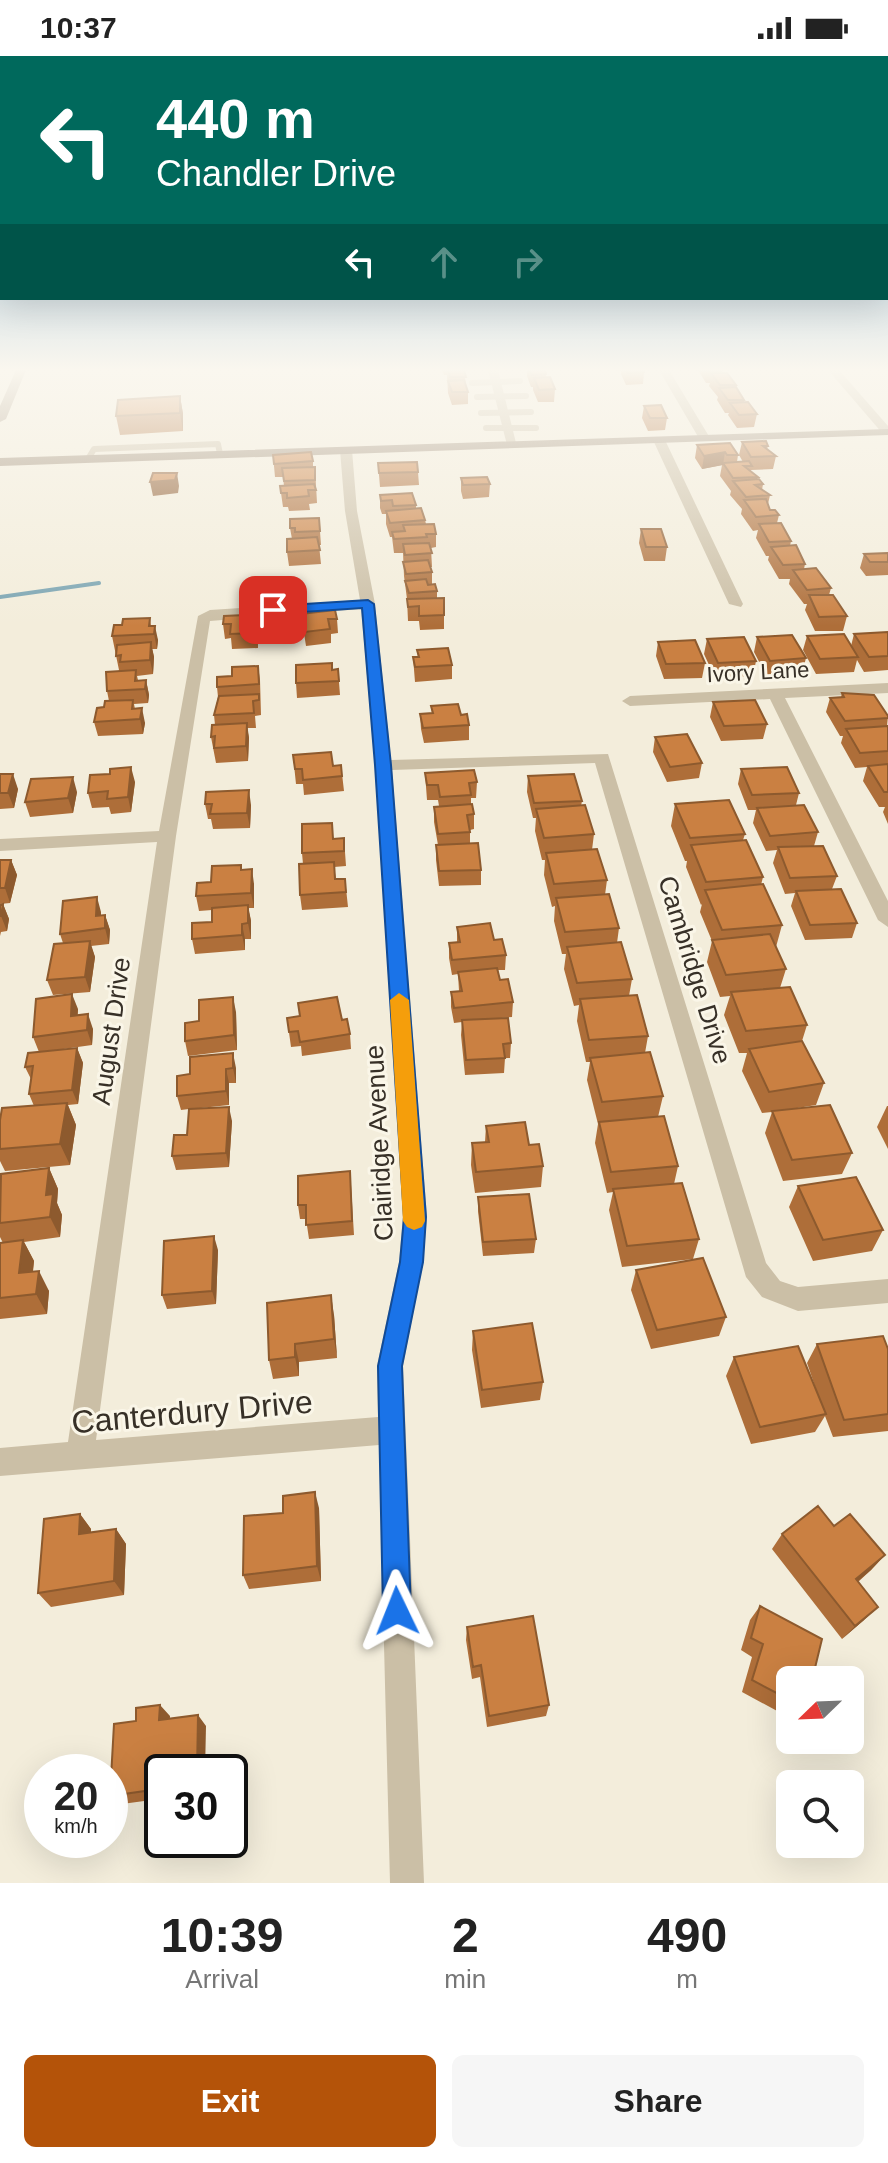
<!DOCTYPE html>
<style>
:root{--surface:#fff;--page:#f6f6f6;--text:#222;--muted:#767676;--accent:#b45309}
body{margin:0;font-family:Helvetica,sans-serif;background:var(--page);color:var(--text);height:100vh;display:flex;flex-direction:column;font-size:30px;white-space:nowrap}
*{box-sizing:border-box;margin:0}
p{font-size:26px;color:var(--muted)}
.icon{flex:none;width:44px;height:44px;fill:none;stroke:currentColor;stroke-width:2;stroke-linecap:round;stroke-linejoin:round}
.map{position:relative;height:1827px;overflow:hidden}
.drawer{display:flex;flex-direction:column;background:var(--surface);flex:1}
.drawer>*{flex:none}
.hud{position:absolute;left:0px;top:0px;width:888px;height:244px;box-shadow:0 8px 32px #0002;background:#00695c;color:#fff;overflow:hidden}
.needle{width:52px;rotate:247deg}
.fabs{position:absolute;left:776px;top:1610px;display:grid;gap:16px}
.fabs a{display:grid;place-items:center;width:88px;height:88px;border-radius:12px;background:var(--surface);box-shadow:0 8px 32px #0002;font-size:40px}
.speed{position:absolute;left:24px;top:1698px;display:flex;gap:16px;font-size:40px;font-weight:700;text-align:center}
.speed>*{display:grid;place-content:center;width:104px;height:104px;border-radius:50%;background:var(--surface);box-shadow:0 8px 32px #0002;line-height:1}
.speed small{font-size:20px;font-weight:400}
.speed .limit{border:4px solid #111;border-radius:12px;background:#fff;color:#111}
.pin{position:absolute;display:grid;place-items:center;width:68px;height:68px;color:#fff;margin:-34px;border-radius:16px;box-shadow:0 4px 12px #0006}
.me{position:absolute;width:88px;margin:-44px;rotate:358deg;stroke-linejoin:round;filter:drop-shadow(0 0 6px #0008)}
.turn{display:flex;align-items:center;gap:28px;height:168px;padding:0 24px;font-size:36px}
.turn .icon{width:104px;height:104px;stroke-width:2.5}
.turn b{display:block;font-size:56px;line-height:68px}
.lanes{display:flex;align-items:center;height:76px;padding:0 24px;background:#0003;justify-content:center;gap:40px;direction:ltr}
.lanes .off{opacity:.35}
.eta{display:flex;justify-content:space-evenly;align-items:center;height:136px;text-align:center}
.eta b{font-size:48px;font-weight:700;line-height:56px}
.primary-button{display:flex;gap:16px;margin-top:auto;padding:16px 24px}
.primary-button a{flex:1;height:92px;border-radius:12px;background:var(--accent);color:#fff;font-size:32px;font-weight:700;line-height:92px;text-align:center}
.primary-button a+a{background:var(--page);color:var(--text)}
.status{display:flex;justify-content:space-between;align-items:center;height:56px;padding:0 40px;background:var(--surface);direction:ltr}
.status svg{height:22px;fill:currentColor}
.map>svg:first-child{display:block}
.lines{fill:none;stroke-linecap:round;stroke-linejoin:round}
.stream{stroke:#79a3b1;stroke-width:4}
.lane{stroke:#cbbfa6;stroke-width:6}
.street{fill:#cbbfa6;fill-rule:evenodd}
.secondary{fill:#9f8e78;fill-rule:evenodd}
.wall{fill:#ae6e39}
.shaded-wall{fill:#8d5a2e}
.building{fill:#ca8042;stroke:#8d5a2e;stroke-width:2}
.route{fill:#1a73e8;stroke:#114b97;stroke-width:2}
.slow{fill:#f59e0b}
.labels{text-anchor:middle;dominant-baseline:central;stroke-width:6;stroke-linejoin:round;paint-order:stroke}
.far-street-label{font-size:22px;fill:#373027;stroke:#faf6e8}
.street-label{font-size:26px;fill:#373027;stroke:#faf6e8}
.near-street-label{font-size:32px;fill:#373027;stroke:#faf6e8}
</style>
<div class="status"><b>10:37</b><svg viewBox="0 0 49 12"><path d="M0 12V9h3v3zM5 12V6h3v6zM10 12V3h3v9zM15 12V0h3v12zM26 1h20v11H26zM47 4h2v5h-2z"/></svg></div>
<div class="map">
<svg width="888" height="1827" viewBox="0 0 888 1827">
<rect width="100%" height="100%" fill="#f3eddb"/>
<g class="lines">
<!-- stream -->
<path class="stream" d="M0 541 99 527"/>
<!-- lane -->
<path class="lane" d="M472 327 520 325
M477 341 526 340
M481 357 531 356
M486 372H536
M88 403 94 393 218 388 220 398"/>
<!-- street -->
<path class="street" d="M488 314H498L517 391 507 389Z
M659 314H669L710 382 708 384H700Z
M828 314H839L888 370V379L883 378Z
M655 382 665 384 743 548 741 551 729 548 653 384Z
M346 391 352 394 357 455 375 548 391 704 608 698 766 1207 780 1225 798 1231 888 1223V1247L798 1255 762 1241 746 1221 595 707 392 714 427 1161 423 1206 403 1310 424 1827H390L379 1389 0 1420V1392L68 1386 157 786 0 795V783L159 775 198 560 210 554 360 544 345 455 340 394ZM361 553 375 709 403 1161 399 1206 377 1310 378 1361 96 1384 176 780 210 565Z
M888 627V637L785 642 888 845V871L878 864 770 643 630 650 622 645 630 640Z"/>
<!-- secondary -->
<path class="secondary" d="M16 314H26L6 363 0 366V350Z
M888 373V379L0 410V402Z"/>
</g>
<!-- wall -->
<path class="wall" d="M442 314H464L466 328 468 336V348L452 349 448 337 447 319H444Z
M527 314H545L546 321 555 333 554 346H538L533 334V331H531L527 320Z
M614 314H643L644 316 643 328 626 329 621 318V315Z
M698 314H723L722 317 736 329 735 331 744 344V346L757 358 754 371 737 372 728 359 729 357H725L717 344 718 341 709 330 710 327H706Z
M180 340 183 358V375L120 379 116 360Z
M644 350 667 362 665 374 648 375 642 362Z
M742 386 768 390 767 393 776 400 773 413 751 414V416L758 421 757 423 763 428 762 434 770 439 768 448 770 454 779 459 777 467 791 485 790 490 805 508 804 513 831 532 829 539 847 560 843 575H815L805 554 807 548H804L789 528 790 523H779L768 504 769 500H766L756 482 758 474 753 475 741 458 742 453 730 439 731 435 720 420 722 409 702 413 695 402 697 389 738 399 737 406H743L739 399Z
M273 399 313 405V411H315L317 447 309 448 310 454 289 455 288 451H283L280 430H284L283 421H275Z
M378 407 418 416 419 429 380 431Z
M461 422 490 428 489 441 463 443 461 435Z
M380 439 416 449V452L425 464 426 468 436 478V491L431 492 432 511H430L432 516V528L437 535V542H444V573L420 574 419 565H408L407 543 404 520 403 497H394L392 481H390L386 468V458H382L380 452Z
M319 462 321 489H319L321 508 289 510 287 496 292 483 290 472Z
M641 473 667 491 665 505H644L639 487Z
M888 497V519L866 520 860 512 864 498Z
M266 558 268 582H258V592L232 593 231 582 225 583 223 568Z
M301 558 337 563 338 577 331 578V587L306 590Z
M150 562 151 570 158 584 157 593H152L154 601 153 618 137 620 138 624H146L149 639 148 647 134 648 135 653 145 667 143 678 98 680 94 666 109 645 107 635 119 614 112 580 122 569Z
M888 576V614L864 616 857 604 854 616 816 618 803 594 807 580 851 590 854 578Z
M757 581 806 602 802 617 766 619 754 596Z
M707 583 756 605 753 620 715 622 704 598Z
M658 586 705 607 702 622 664 623 656 600Z
M417 594 452 609V623L415 626 413 601H418Z
M258 610 260 624 261 659 255 660 256 672H247L249 682 248 705 216 707 211 681 215 669 214 659 218 641 217 631 232 620Z
M338 613 340 639 297 642 296 627 332 614Z
M842 637 888 660 887 670H888V768L883 756 885 751H879L863 725 867 711 855 712 841 687 843 680H840L826 656 830 642 841 641Z
M713 646 767 668 763 683 721 685 710 661Z
M431 650 461 659 469 669V684L424 687 421 673 420 658H432Z
M655 681 702 707 699 722 667 726 653 696Z
M293 699 333 710 341 709 344 735 304 739 303 728H296Z
M741 713 799 737 796 749 818 776 814 790 837 820 832 833 857 867 852 882 805 884 791 850 795 837 785 838 773 807 777 794 766 795 753 767 756 754H748L738 728Z
M425 717 477 726 476 742H471V748L474 758V773L470 774V787L481 814V829L439 830 436 804V789H438L434 766V751L439 750 438 744H427Z
M0 718 18 733 14 752 0 753Z
M110 718 135 726 131 756 111 758 109 751 92 752 88 737Z
M528 720 582 745 581 750 594 778 592 794 607 824 605 839 619 872 617 887 632 923 629 940 648 980 645 997 663 1040 658 1061 678 1110 674 1128 699 1183 693 1203 622 1211 609 1154 613 1136 607 1137 595 1087 598 1068 587 1024 590 1006H586L577 965 579 949 574 950 564 913 566 898H562L554 865 555 850 552 851 544 819 545 804H542L535 775 536 762H533L527 736Z
M77 736 73 757 30 761 25 746Z
M205 748 251 749 250 772 213 773 211 763H208Z
M675 748 745 778 743 784 763 821 761 829 782 869 776 891 786 913 780 932 807 969 802 985 824 1027 816 1049 785 1054 852 1097 842 1118 783 1125 765 1077 772 1056 762 1057 742 1015 747 997H739L724 959 730 940 720 941 707 906 712 885 700 856 702 848 701 849 686 811 687 805H685L671 770Z
M344 782 346 810 334 811 336 823H345L348 851 302 854 300 839 303 808 302 797 334 783Z
M0 804H11L17 819 10 847 0 848Z
M242 814 254 828V852H248L251 865V883H245V894L195 898 192 883 212 866V854L199 855 196 840 211 826Z
M3 848 9 863 7 875 1 876 0 880V849Z
M101 856V859H105L110 874 109 888 91 890 95 901 90 936 53 939 47 924 63 887 60 878Z
M457 871 494 884 506 899 505 914H498L500 924 513 946 512 961 501 962 511 987 510 1002H505L504 1017 465 1019 461 979 462 966 454 967 451 951V936L459 935 458 918 452 919 449 902V887L457 886Z
M78 953 77 960 93 973 92 989 49 995 77 992 83 1007 78 1048 68 1049 76 1069 70 1109 5 1115 0 1105V1064L34 1050 29 1038 31 1023 25 1011 39 996 33 981Z
M236 956 237 994 188 1000 185 985 199 965Z
M287 962 342 964 350 978 351 993 302 1000 301 990 291 991Z
M236 1012V1027H229V1049L201 1052 232 1065 229 1111 176 1114 172 1100 187 1079 189 1053 181 1054 177 1040V1020Z
M887 1050H888V1093L877 1071Z
M486 1070 529 1089 543 1110 541 1131 475 1137 471 1109 472 1087 485 1086Z
M49 1112 58 1133 57 1147 62 1159 60 1181 24 1186 34 1205 33 1216 49 1235 47 1258 0 1263V1187H3L0 1181V1123Z
M351 1129 354 1179 309 1183 306 1163H300L298 1149Z
M798 1130 883 1174 872 1195 813 1205 789 1151Z
M478 1141 536 1183 534 1197 483 1200 478 1155Z
M218 1194 216 1248 167 1253 162 1239Z
M636 1214 726 1261 719 1280 651 1293 631 1234Z
M334 1259 337 1302 299 1306V1320L273 1323 269 1304Z
M473 1275 543 1326 540 1344 481 1352 472 1294Z
M817 1288 888 1293V1375L833 1381 825 1360 815 1376 751 1388 726 1320 734 1301 817 1336 807 1307Z
M319 1452 321 1525 249 1533 243 1519Z
M80 1458 91 1473V1476L116 1473 126 1488 124 1539 51 1551 38 1537Z
M834 1470 885 1499 871 1514 858 1526 864 1564 842 1583 772 1493 782 1478Z
M760 1550 790 1624V1662L742 1636 752 1601 741 1594 750 1564Z
M467 1571 549 1649 546 1660 487 1671 480 1621 472 1623 466 1584Z
M170 1660 169 1663 206 1670 162 1716V1752L159 1749V1743L122 1748 110 1740Z"/>
<!-- shaded-wall -->
<path class="shaded-wall" d="M180 340 183 358V375L180 357Z
M725 396 723 409 702 413 704 400Z
M177 417 179 430 178 437 153 440 150 426Z
M155 570 158 584 157 593 154 578Z
M151 586 154 601 153 618 150 604Z
M146 624 149 639 148 647 145 633Z
M142 652 145 667 143 678 140 663Z
M247 667 249 682 248 705 246 690Z
M131 711 135 726 131 756 128 741Z
M13 718 18 733 14 752 8 737Z
M73 721 77 736 73 757 68 742Z
M249 734 251 749 250 772 247 757Z
M11 804 17 819 10 847 5 832Z
M252 813 254 828V852L251 837Z
M97 841 101 856V875L96 860Z
M3 848 9 863 7 875 1 860Z
M248 849 251 865V883L248 867Z
M105 859 110 874 109 888 105 872Z
M242 868 245 883V894L242 879Z
M90 885 95 901 90 936 85 921Z
M72 938 78 953 77 975 71 960Z
M233 941 236 956 237 994 234 979Z
M88 958 93 973 92 989 87 974Z
M77 992 83 1007 78 1048 72 1034Z
M233 997 236 1012V1027L233 1012Z
M226 1013 229 1027V1049L226 1035Z
M67 1047 76 1069 70 1109 60 1088Z
M229 1051 232 1065 229 1111 226 1097Z
M49 1112 58 1133 57 1147 62 1159 60 1181 50 1161 46 1139Z
M214 1180 218 1194 216 1248 212 1235Z
M23 1184 34 1205 30 1237 19 1217Z
M39 1215 49 1235 47 1258 36 1238Z
M331 1239 334 1259 337 1302 334 1283Z
M295 1288 299 1306V1320L295 1301Z
M315 1436 319 1452 321 1525 317 1510Z
M80 1458 91 1473 90 1493 79 1478Z
M116 1473 126 1488 124 1539 114 1525Z
M885 1499 871 1514 843 1538 856 1523Z
M878 1551 864 1564 842 1583 855 1570Z
M160 1649 170 1660 169 1675 159 1664Z
M198 1659 206 1670 205 1716H197Z"/>
<!-- building -->
<path class="building" d="M448 314H464L466 321H450Z
M530 314H545L546 318 531 319Z
M626 314H643L644 316 628 317Z
M711 317H727L736 329H720Z
M550 321 555 333 539 334 534 322Z
M464 324 468 336H452L448 325Z
M736 331 744 344H728L719 332Z
M180 340V357L116 360 118 344Z
M748 346 757 358 739 359 730 347Z
M661 349 667 362H650L644 350Z
M766 385 768 390H763L776 400 751 401 742 386Z
M730 387 738 399H727L725 396 704 400 697 389Z
M311 396 313 405 274 408 273 399Z
M749 405 752 410H744L758 421 733 422 723 407Z
M417 406 418 416 379 417 378 407Z
M315 411V424L284 425 282 412Z
M153 417H177L175 424 150 426Z
M487 421 490 428 463 429 461 422Z
M759 423 763 428 755 429 770 439 746 441 733 425Z
M314 428 316 434H308L309 440 287 442V437H281L280 430Z
M412 437 416 449 393 450 392 444 381 445 380 439Z
M766 443 770 454H775L779 459 756 461 744 444Z
M421 452 425 464 390 467 386 455Z
M319 462 320 475 295 476V472H290V463Z
M781 467 791 485 769 486 759 468Z
M434 468 436 478H426L427 481 394 483 392 476 405 475 403 469Z
M641 473H661L667 491H646Z
M317 481 320 494 287 496V483Z
M429 487 432 497 405 499 403 488Z
M796 489 805 508 783 509 771 491Z
M888 497V506H870L864 498Z
M428 504 432 516 406 518 403 506Z
M816 512 831 532 807 534 793 514Z
M426 523 428 529 435 528 437 535 409 537 405 525Z
M809 539H833L847 560 819 561Z
M444 542V559L419 560V550L408 551 407 543Z
M335 554 337 563H328L330 573 305 576 301 558Z
M266 558V567L256 568V577L230 578 231 568H223L224 560Z
M150 562 149 570H155L154 578 112 580 114 569H122L123 563Z
M888 576V600L869 601 854 578Z
M844 578 858 601 820 603 807 580Z
M792 579 806 602 770 605 757 581Z
M744 581 756 605 718 607 707 583Z
M695 584 705 607 666 608 658 586Z
M151 586 150 604 120 606 121 599 116 600 117 589Z
M448 592 452 609 415 611 413 601H419L417 594Z
M332 607V614L338 613 339 625 296 627V609Z
M258 610 259 628 217 631V621L232 620V611Z
M136 614 135 625 146 624 145 633 107 635 106 616Z
M842 637 874 639 888 660V662L845 665 830 642 844 641Z
M259 638V644L253 645 254 657 214 659 219 640Z
M133 644 132 653 142 652 140 663 94 666 97 652 104 651 105 645Z
M755 644 767 668 724 670 713 646Z
M458 648 461 659 467 658 469 669 423 672 420 658 433 657 431 650Z
M247 667 246 690 214 692 215 680 211 681 212 669Z
M888 670V695L860 697 846 673Z
M687 678 702 707 670 711 655 681Z
M331 696 333 710 341 709 342 720 303 724 302 713H295L293 699Z
M888 708V736H884L868 710Z
M131 711 128 741 107 743 108 735 88 737 90 719 110 718V713Z
M787 711 799 737 752 739 741 713Z
M474 714 477 726 469 727 471 739 440 741 438 729H427L425 717Z
M0 718H13L8 737H0Z
M574 718 582 745 534 747 528 720Z
M73 721 68 742 25 746 31 723Z
M249 734 247 757 210 758 212 748H205L206 736Z
M729 744 745 778 690 782 675 748Z
M472 748 474 758 467 759 470 776 438 778 434 751Z
M585 749 594 778 544 782 536 753Z
M804 749 818 776 770 780 757 752Z
M332 767 333 783 344 782V795L302 797V768Z
M746 784 763 821 706 826 691 789Z
M478 787 481 814 439 815 436 789Z
M823 790 837 820 790 822 778 791Z
M597 793 607 824 554 828 546 797Z
M0 804H11L5 832H0Z
M334 806 335 823H345L346 836 300 839 299 808Z
M241 809V814L252 813 251 837 196 840 197 827 211 826 212 810Z
M763 828 782 869 722 874 705 834Z
M841 833 857 867 810 869 796 835Z
M609 838 619 872 565 876 556 842Z
M97 841 96 860 105 859V872L60 878 63 845Z
M3 848 1 860H0V849Z
M248 849V867L242 868V879L192 883V867L212 866V852Z
M490 867 494 884 502 883 506 899 452 904 449 887 460 886 457 871Z
M770 878 786 913 726 919 712 884Z
M90 885 85 921 47 924 54 888Z
M621 886 632 923 577 927 567 891Z
M497 912 500 924 508 923 513 946 454 952 451 936 462 935 458 916Z
M790 931 807 969 746 975 731 936Z
M72 938 71 960 88 958 87 974 33 981 36 943Z
M637 939 648 980 589 984 580 943Z
M233 941 234 979 185 985V967L199 965V944Z
M337 941 342 964 347 963 350 978 300 986 298 975 289 976 287 962 300 960 298 947Z
M508 962 511 987 503 988 505 1002 466 1004 462 964Z
M802 985 824 1027 769 1036 749 993Z
M77 992 72 1034 29 1038 33 1010 25 1011 28 997Z
M650 996 663 1040 602 1046 590 1002Z
M233 997V1012L226 1013V1035L177 1040V1020L190 1018V1001Z
M67 1047 60 1088 0 1093V1064L2 1052Z
M830 1049 852 1097 792 1104 772 1055Z
M229 1051 226 1097 172 1100 174 1079H187L189 1053Z
M664 1060 678 1110 611 1116 599 1066Z
M525 1066 529 1089 539 1088 543 1110 476 1116 472 1087 489 1086 486 1070Z
M49 1112 46 1139 53 1138 50 1161 0 1167 1 1118Z
M350 1115 352 1165 306 1169V1149H298V1120Z
M856 1121 883 1174 823 1184 798 1130Z
M682 1127 699 1183 627 1190 613 1133Z
M529 1138 536 1183 483 1186 478 1141Z
M214 1180 212 1235 162 1239 164 1185Z
M23 1184 19 1217 39 1215 36 1238 0 1242V1187Z
M703 1202 726 1261 657 1274 636 1214Z
M331 1239 334 1283 295 1288V1301L269 1304 267 1247Z
M532 1267 543 1326 482 1334 473 1275Z
M883 1280 888 1293V1358L844 1364 817 1288Z
M798 1290 826 1358 760 1371 734 1301Z
M315 1436 317 1510 243 1519 244 1460 283 1457V1440Z
M818 1450 834 1470 850 1458 885 1499 856 1523 878 1551 855 1570 782 1478Z
M80 1458 79 1478 116 1473 114 1525 38 1537 44 1463Z
M760 1550 822 1583 814 1616 827 1624H790V1644L752 1624 763 1588 751 1582Z
M533 1560 549 1649 489 1660 481 1609 473 1611 467 1571Z
M160 1649 159 1664 198 1659 197 1716H162V1749H159V1733L110 1740 114 1668 136 1665V1652Z"/>
<!-- sky -->
<linearGradient id="sky" x2="0" y2="1"><stop stop-color="#7badd2"/><stop offset="0.55" stop-color="#faf7ef"/><stop offset="1" stop-color="#faf7ef" stop-opacity="0"/></linearGradient>
<rect width="888" height="570" fill="url(#sky)"/>
<!-- route -->
<path class="route" d="M368 544 374 548 391 709 426 1161 423 1206 402 1310 411 1555 407 1565 397 1569 387 1565 383 1555 378 1310 400 1206 404 1161 375 709 362 552 273 558 267 554 273 550Z"/>
<!-- slow -->
<path class="slow" d="M399 937 409 944 425 1165 422 1171 414 1174 407 1171 403 1165 390 944Z"/>
<g class="labels">
<!-- far-street labels -->
<g class="far-street-label">
<text transform="translate(758 616) rotate(-3)">Ivory Lane</text>
</g>
<!-- street labels -->
<g class="street-label">
<text transform="translate(695 914) rotate(73)">Cambridge Drive</text>
<text transform="translate(111 975) rotate(-82)">August Drive</text>
<text transform="translate(379 1087) rotate(-93)">Clairidge Avenue</text>
</g>
<!-- near-street labels -->
<g class="near-street-label">
<text transform="translate(192 1356) rotate(-5)">Canterdury Drive</text>
</g>
</g>
</svg>
<div class="fabs">
<a><svg class="needle" viewBox="-14 -14 28 28"><path d="M0-13l5 13h-10z" fill="#e53935"/><path d="M0 13l5-13h-10z" fill="#767676"/></svg></a>
<a><svg class="icon" aria-label="search" viewBox="0 0 24 24"><circle cx="10" cy="10" r="6"/><path d="M15 15l6 6"/></svg></a>
</div>
<div class="speed"><div>20<small>km/h</small></div><div class="limit">30</div></div>
<div class="pin" style="left:273px;top:554px;background:#d93025"><svg class="icon" aria-label="arrive" viewBox="0 0 24 24"><path d="M6 21V4h12l-3 4 3 4H6"/></svg></div>
<svg class="me" style="left:397px;top:1555px" viewBox="-20 -20 40 40"><path d="M0-17L14 15 0 8-14 15z" fill="#1a73e8" stroke="#fff" stroke-width="4"/></svg>
<div class="hud">
<div class="turn"><svg class="icon" aria-label="left" viewBox="0 0 24 24"><path d="M17 20v-9H6M10 6l-5 5 5 5"/></svg><div><b>440 m</b>Chandler Drive</div></div>
<div class="lanes"><svg class="icon" aria-label="left" viewBox="0 0 24 24"><path d="M17 20v-9H6M10 6l-5 5 5 5"/></svg><svg class="icon off" aria-label="ahead" viewBox="0 0 24 24"><path d="M12 20V5M6 11l6-6 6 6"/></svg><svg class="icon off" aria-label="right" viewBox="0 0 24 24"><path d="M7 20v-9h11M14 6l5 5-5 5"/></svg></div>
</div>
</div>
<section class="drawer">
<div class="eta">
<div><b>10:39</b><p>Arrival</p></div>
<div><b>2</b><p>min</p></div>
<div><b>490</b><p>m</p></div>
</div>
<div class="primary-button"><a>Exit</a><a>Share</a></div>
</section>
